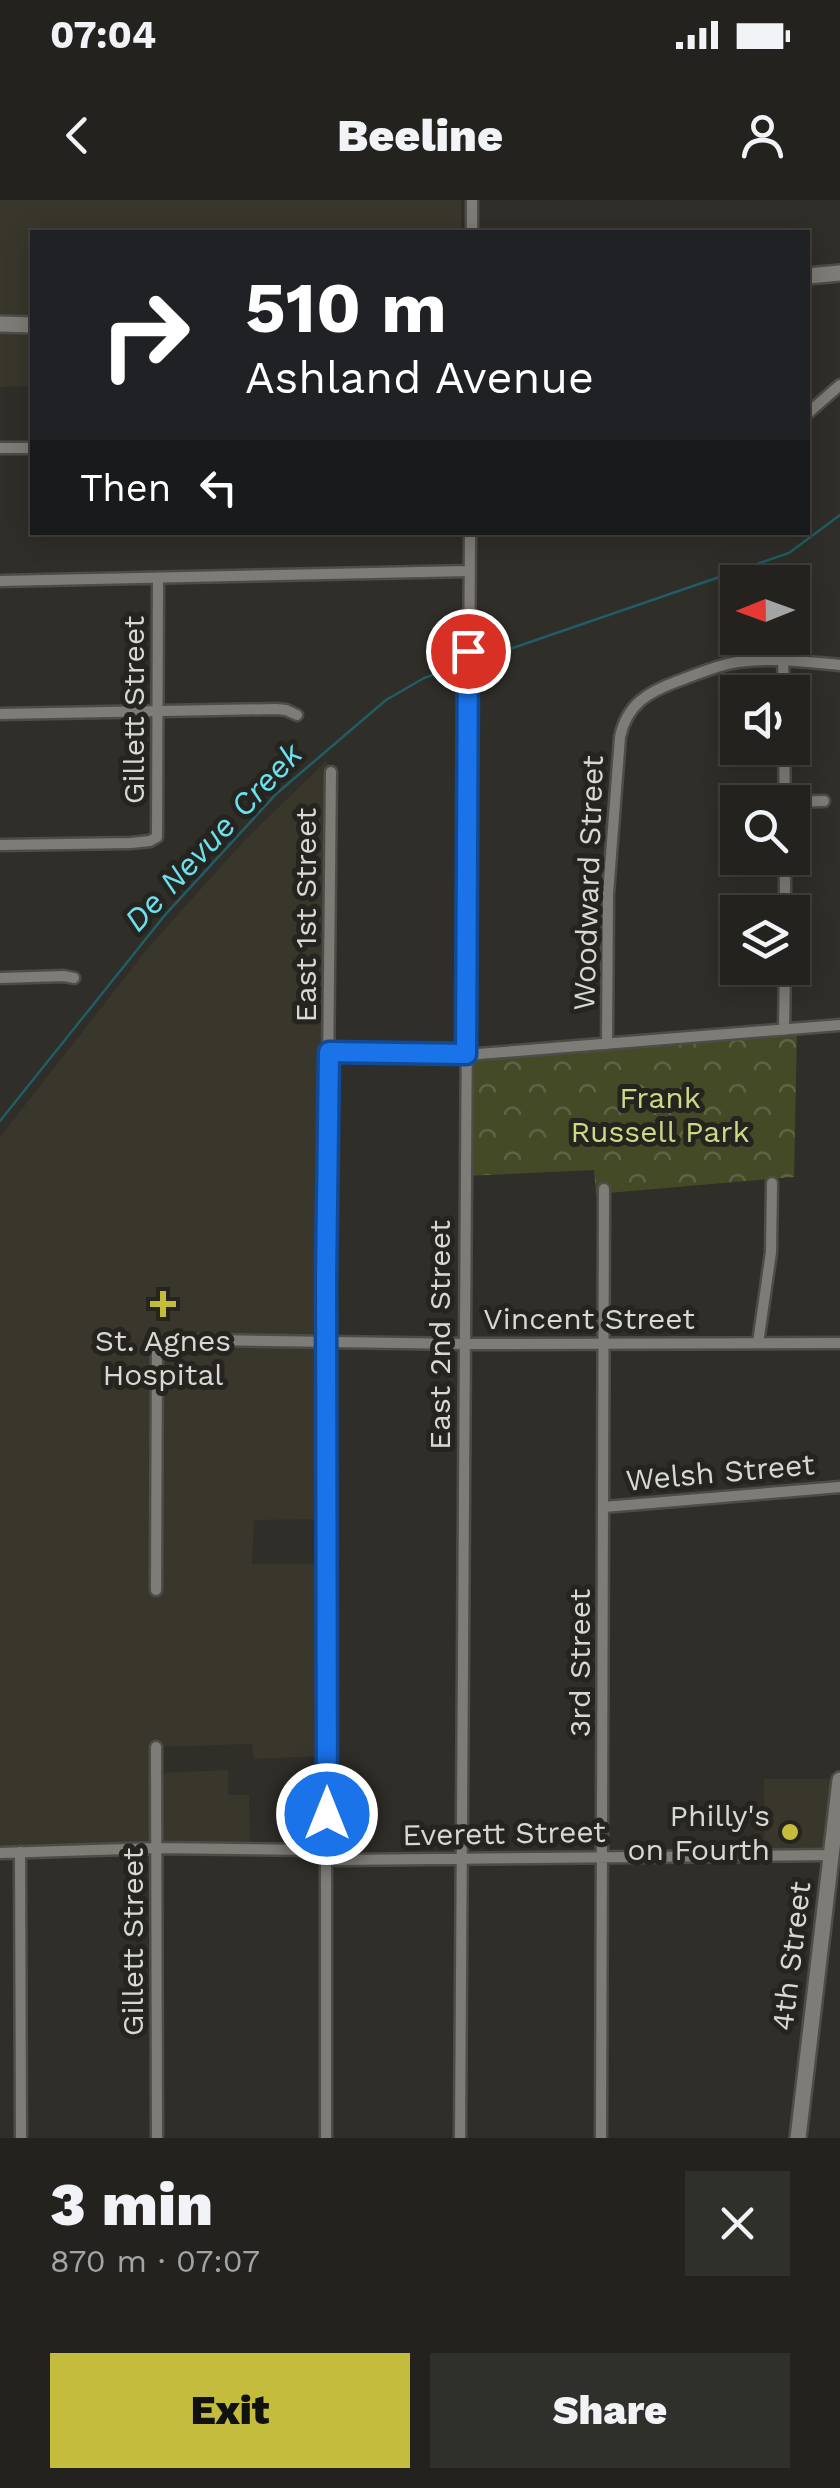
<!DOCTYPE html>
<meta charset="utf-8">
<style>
:root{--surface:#23221f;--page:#2f2f2c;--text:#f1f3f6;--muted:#a3a4a4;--line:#403f3d;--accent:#c4bc3d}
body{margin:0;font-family:"Work Sans",sans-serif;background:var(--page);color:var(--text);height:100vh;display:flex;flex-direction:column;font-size:38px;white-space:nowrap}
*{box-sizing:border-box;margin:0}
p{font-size:32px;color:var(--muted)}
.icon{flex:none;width:55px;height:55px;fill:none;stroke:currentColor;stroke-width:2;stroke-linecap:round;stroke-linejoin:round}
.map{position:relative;height:1938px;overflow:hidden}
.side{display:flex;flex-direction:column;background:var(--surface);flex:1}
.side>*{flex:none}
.top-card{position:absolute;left:30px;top:30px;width:780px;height:305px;border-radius:0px;box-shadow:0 5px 25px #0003,0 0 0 2px var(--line);background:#202124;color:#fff;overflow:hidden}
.needle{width:65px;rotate:269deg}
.buttons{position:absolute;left:720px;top:365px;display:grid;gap:20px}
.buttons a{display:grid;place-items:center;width:90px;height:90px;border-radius:0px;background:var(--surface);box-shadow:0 5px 25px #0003,0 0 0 2px var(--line);font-size:50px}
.pin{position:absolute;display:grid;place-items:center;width:85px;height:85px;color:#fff;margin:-42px;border:5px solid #fff;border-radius:50%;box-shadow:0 2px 10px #0007}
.me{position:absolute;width:110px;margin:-55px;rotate:0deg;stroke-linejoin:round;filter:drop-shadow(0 0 8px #0008)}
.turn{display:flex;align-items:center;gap:35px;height:210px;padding:0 50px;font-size:45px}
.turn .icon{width:130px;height:130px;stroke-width:2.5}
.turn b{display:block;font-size:70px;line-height:85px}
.then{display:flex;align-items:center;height:95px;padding:0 50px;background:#0003;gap:20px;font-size:38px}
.round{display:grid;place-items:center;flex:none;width:105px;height:105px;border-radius:0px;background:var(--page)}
.head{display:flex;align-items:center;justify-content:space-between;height:170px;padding:0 50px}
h1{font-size:60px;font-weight:800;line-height:75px}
.button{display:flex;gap:20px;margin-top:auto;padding:20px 50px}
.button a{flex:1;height:115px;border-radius:0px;background:var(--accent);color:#111;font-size:40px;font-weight:800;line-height:115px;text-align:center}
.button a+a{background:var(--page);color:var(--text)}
.status{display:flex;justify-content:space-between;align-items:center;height:70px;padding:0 50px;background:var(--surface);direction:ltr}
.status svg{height:28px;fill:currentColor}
header{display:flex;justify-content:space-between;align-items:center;height:130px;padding:0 50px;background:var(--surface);font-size:45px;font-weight:800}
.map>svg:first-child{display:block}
.built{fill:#39362c}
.forest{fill:url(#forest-crowns)}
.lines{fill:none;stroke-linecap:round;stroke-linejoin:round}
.stream{stroke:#215d65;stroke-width:2.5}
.street-casing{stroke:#4d4c48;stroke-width:15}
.secondary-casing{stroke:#4d4c48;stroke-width:20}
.street{stroke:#7e7c76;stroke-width:10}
.secondary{stroke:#7e7c76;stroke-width:15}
.route-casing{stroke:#114b97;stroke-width:25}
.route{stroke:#1a73e8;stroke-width:18}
.poi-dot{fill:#c4bc3d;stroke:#25241f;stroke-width:4}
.labels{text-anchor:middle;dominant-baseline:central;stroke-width:10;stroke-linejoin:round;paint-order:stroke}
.street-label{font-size:30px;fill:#d7d7d4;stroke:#25241f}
.park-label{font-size:30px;fill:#cdd985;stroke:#25241f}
.poi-label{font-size:30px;fill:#d7d7d4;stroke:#25241f}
.water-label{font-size:32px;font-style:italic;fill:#6ae0f0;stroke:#25241f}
</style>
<div class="status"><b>07:04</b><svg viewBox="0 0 49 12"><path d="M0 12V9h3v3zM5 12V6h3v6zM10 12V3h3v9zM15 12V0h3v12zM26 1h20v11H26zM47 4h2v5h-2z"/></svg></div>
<header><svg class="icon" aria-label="back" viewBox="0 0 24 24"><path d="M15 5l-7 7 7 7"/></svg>Beeline<svg class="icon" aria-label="person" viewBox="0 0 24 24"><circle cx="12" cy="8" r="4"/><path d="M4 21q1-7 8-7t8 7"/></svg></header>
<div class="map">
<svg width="840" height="1938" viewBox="0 0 840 1938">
<defs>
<pattern id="forest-crowns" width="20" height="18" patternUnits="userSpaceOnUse" patternTransform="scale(2.5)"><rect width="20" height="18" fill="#454a26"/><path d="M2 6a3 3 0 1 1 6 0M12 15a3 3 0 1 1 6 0" fill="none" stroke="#5f6345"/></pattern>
</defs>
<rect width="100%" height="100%" fill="#2f2e29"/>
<!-- built -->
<path class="built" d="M0 0H461V32H32V186L0 187Z
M326 561 331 572 327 1319 254 1320 252 1364H326L327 1556 254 1559 252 1544 157 1547V1573L228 1570V1595H249L250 1649 0 1653V937L148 748 244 641Z
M764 1579H840V1648L831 1655 764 1657Z"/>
<!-- forest -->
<path class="forest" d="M797 829 794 977 596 994 594 970 465 976 466 855Z"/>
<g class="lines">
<!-- stream -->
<path class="stream" d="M472 462 789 353 840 315
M0 921 165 715 276 594 386 500 424 478 465 464"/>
<!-- street casing -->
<g class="street-casing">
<path id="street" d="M472 32V0
M808 213 840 185
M0 248H32
M0 381 469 371
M783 462 784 492
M0 514 276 509 286 510 297 515
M784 548 785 602
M785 602 824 601
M0 645 131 643 150 641 157 637 158 379
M785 658V712
M0 778 64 776 74 778
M784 830 785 768
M607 844 608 694 620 537C627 504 648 492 678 481 698 474 717 465 738 462 771 457 807 462 840 465
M329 852 466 855 840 825
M758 1143 771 1052 772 983
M604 1307 840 1287
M156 1390 157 1142 210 1140 465 1144 840 1143
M156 1547 157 1938
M20 1652 21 1938
M0 1653 158 1648 313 1650 337 1660 831 1655
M326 1938V1079L331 572
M460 1938 470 332
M601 1938 604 989"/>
</g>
<!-- secondary casing -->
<g class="secondary-casing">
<path id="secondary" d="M808 76 840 73
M0 124 32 125
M798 1938 840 1580"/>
</g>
<!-- street -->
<use href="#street" class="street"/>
<!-- secondary -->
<use href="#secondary" class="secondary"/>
</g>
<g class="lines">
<!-- route casing -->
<g class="route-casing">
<path id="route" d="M327 1614 326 1079 329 852 466 854 468 451"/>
</g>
<!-- route -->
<use href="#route" class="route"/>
</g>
<!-- markers -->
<g class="poi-dot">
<path d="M158 1089h10v10h10v10h-10v10h-10v-10h-10v-10h10z"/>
<circle cx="790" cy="1632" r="10"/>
</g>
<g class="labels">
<!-- street labels -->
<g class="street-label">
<text transform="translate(133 510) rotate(-90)">Gillett Street</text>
<text transform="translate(588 683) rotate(-88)">Woodward Street</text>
<text transform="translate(305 715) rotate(-90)">East 1st Street</text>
<text x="589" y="1118">Vincent Street</text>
<text transform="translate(439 1135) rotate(-90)">East 2nd Street</text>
<text transform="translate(720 1272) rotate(-5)">Welsh Street</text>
<text transform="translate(579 1463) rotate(-90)">3rd Street</text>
<text transform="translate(504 1633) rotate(-1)">Everett Street</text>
<text transform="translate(132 1742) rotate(-90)">Gillett Street</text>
<text transform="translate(791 1756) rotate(-83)">4th Street</text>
</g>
<!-- park labels -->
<g class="park-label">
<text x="660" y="897">Frank<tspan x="660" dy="34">Russell Park</tspan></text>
</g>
<!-- poi labels -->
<g class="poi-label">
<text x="163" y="1140">St. Agnes<tspan x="163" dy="34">Hospital</tspan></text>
<text x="770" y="1615" text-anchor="end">Philly's<tspan x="770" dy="34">on Fourth</tspan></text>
</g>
<!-- water labels -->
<g class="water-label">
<text transform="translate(213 637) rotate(-47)">De Nevue Creek</text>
</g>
</g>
</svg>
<div class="buttons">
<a><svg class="needle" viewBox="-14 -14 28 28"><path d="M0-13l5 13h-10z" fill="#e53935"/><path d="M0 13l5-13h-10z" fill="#a3a4a4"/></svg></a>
<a><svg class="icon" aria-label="sound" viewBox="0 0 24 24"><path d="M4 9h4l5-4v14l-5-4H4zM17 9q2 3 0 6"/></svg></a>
<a><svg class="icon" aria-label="search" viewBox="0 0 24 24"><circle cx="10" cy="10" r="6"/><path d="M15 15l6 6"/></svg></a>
<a><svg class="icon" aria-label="layers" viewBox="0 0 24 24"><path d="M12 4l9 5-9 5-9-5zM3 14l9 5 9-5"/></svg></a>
</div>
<div class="pin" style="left:468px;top:451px;background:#d93025"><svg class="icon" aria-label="arrive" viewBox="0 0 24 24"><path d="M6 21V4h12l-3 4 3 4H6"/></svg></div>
<svg class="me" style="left:327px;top:1614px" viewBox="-20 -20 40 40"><circle r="17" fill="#1a73e8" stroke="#fff" stroke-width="3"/><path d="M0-11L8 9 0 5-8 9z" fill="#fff"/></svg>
<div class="top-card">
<div class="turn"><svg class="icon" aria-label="right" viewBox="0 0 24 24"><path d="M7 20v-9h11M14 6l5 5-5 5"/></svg><div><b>510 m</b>Ashland Avenue</div></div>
<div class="then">Then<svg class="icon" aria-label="left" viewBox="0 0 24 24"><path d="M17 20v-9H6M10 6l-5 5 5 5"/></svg></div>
</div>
</div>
<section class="side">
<div class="head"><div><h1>3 min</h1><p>870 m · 07:07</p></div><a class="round"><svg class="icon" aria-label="close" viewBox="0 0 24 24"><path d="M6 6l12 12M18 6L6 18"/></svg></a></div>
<div class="button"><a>Exit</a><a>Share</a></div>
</section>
